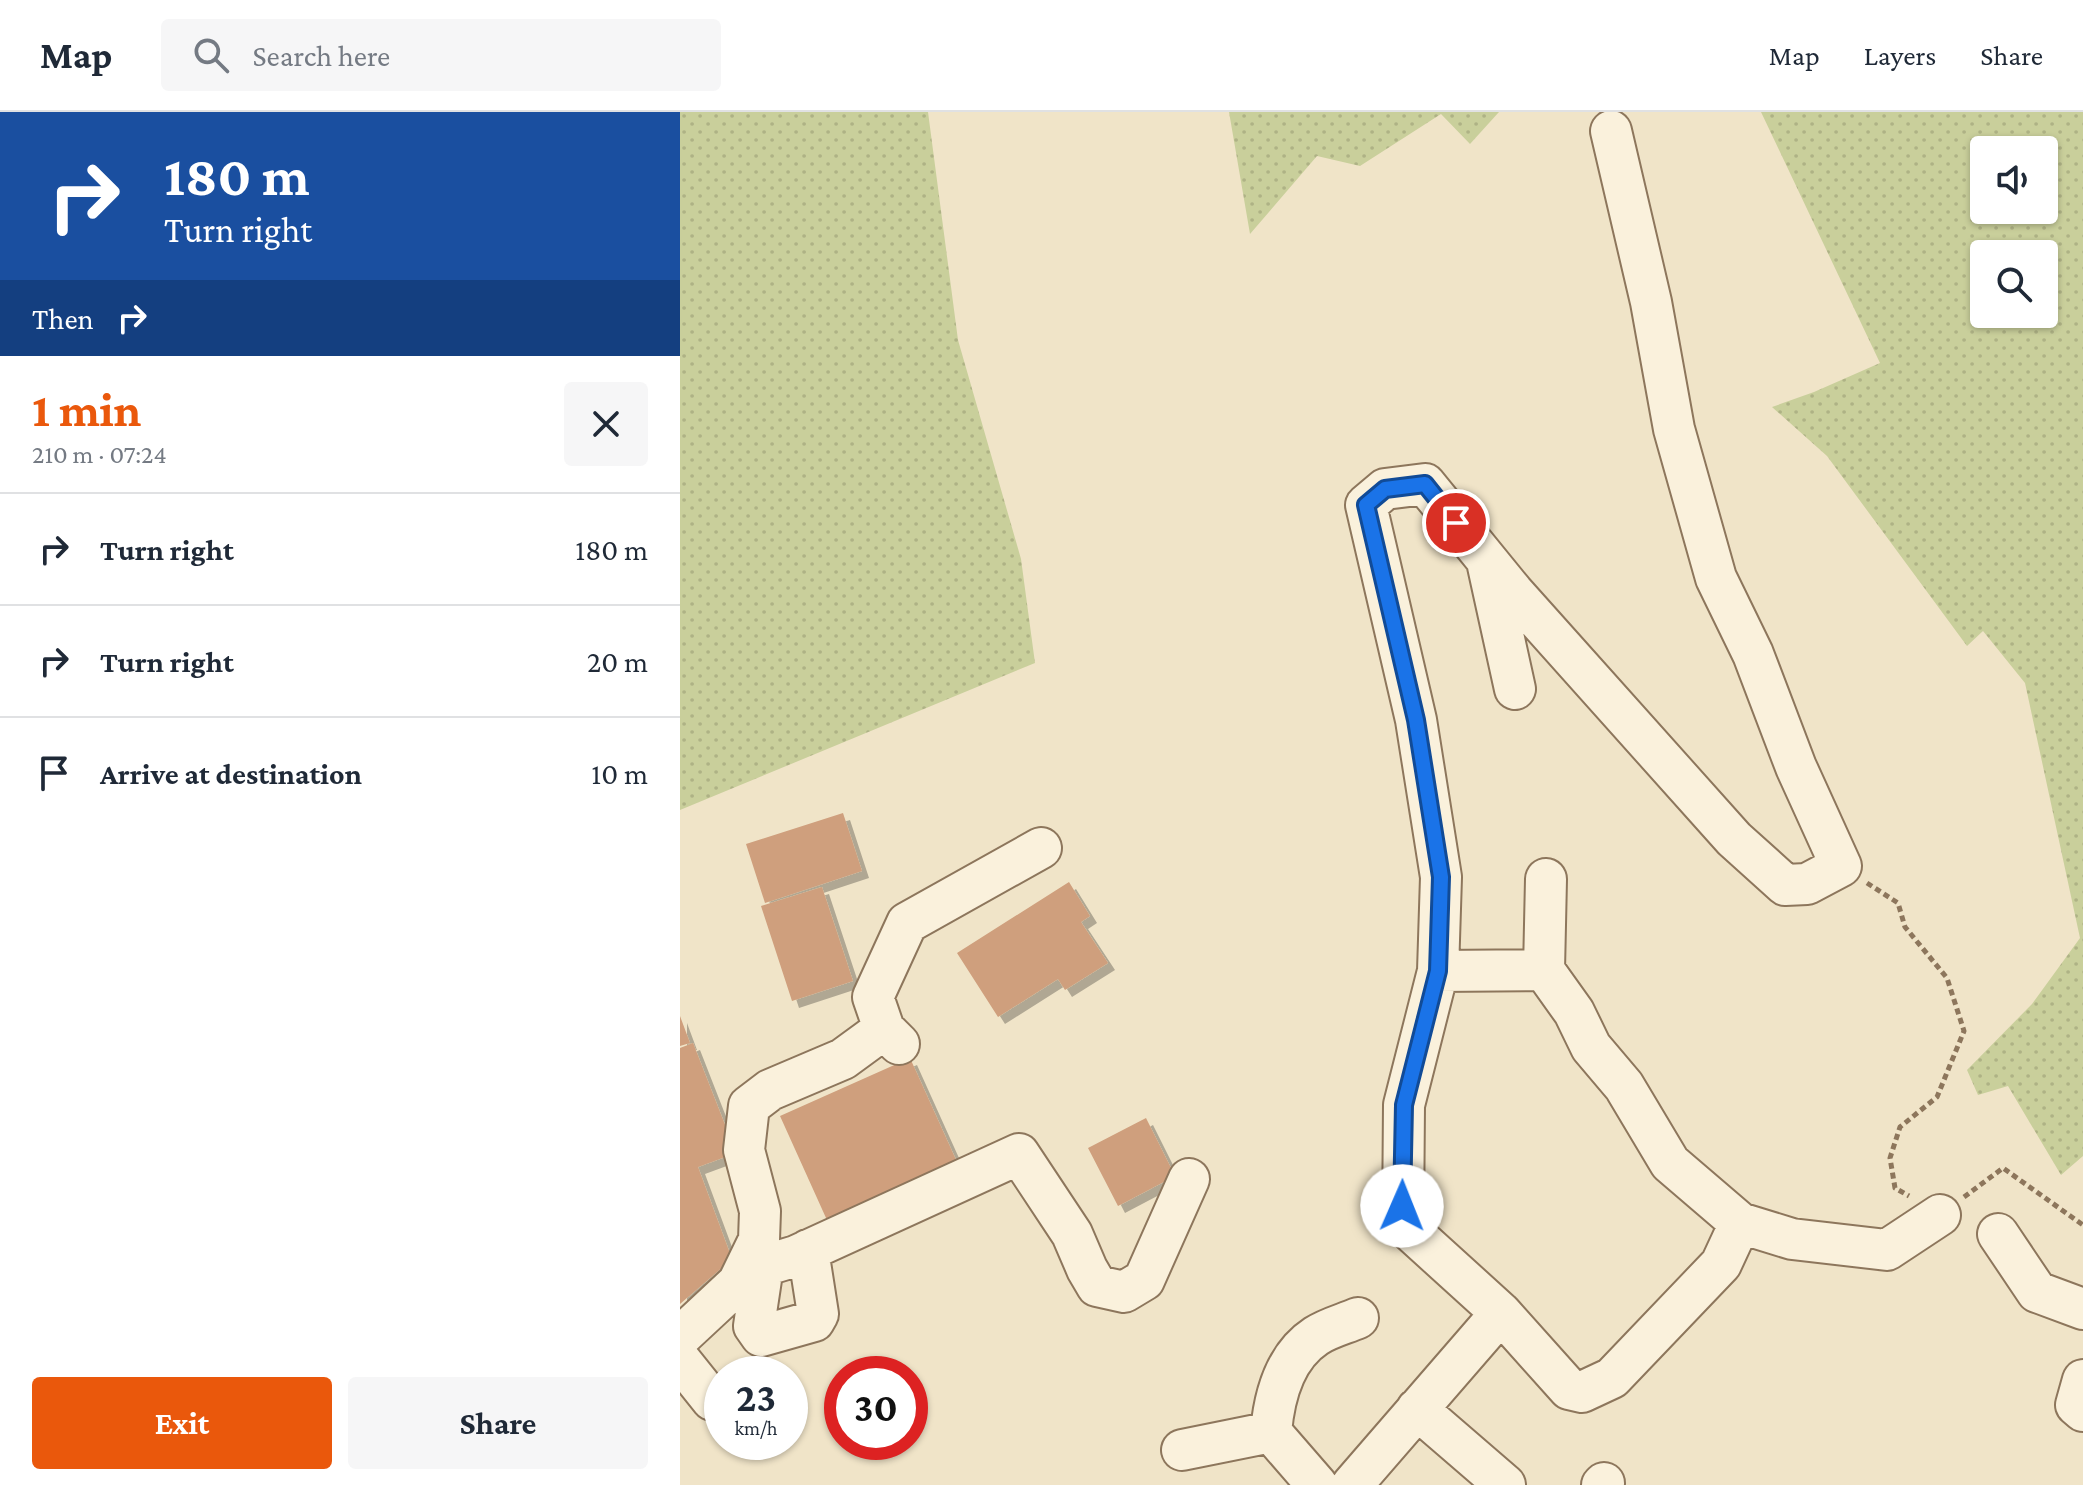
<!DOCTYPE html>
<meta charset="utf-8">
<style>
:root{--surface:#fff;--page:#f6f6f7;--text:#1f2937;--muted:#747a83;--line:#e0e1e3;--accent:#ea580c}
body{margin:0;font-family:"Crimson Pro",serif;background:var(--page);color:var(--text);height:100vh;display:flex;flex-direction:column;font-size:30px;white-space:nowrap}
*{box-sizing:border-box;margin:0}
p{font-size:26px;color:var(--muted)}
.icon{flex:none;width:44px;height:44px;fill:none;stroke:currentColor;stroke-width:2;stroke-linecap:round;stroke-linejoin:round}
.map{position:relative;flex:1;overflow:hidden}
.details{display:flex;flex-direction:column;background:var(--surface);width:680px}
.details>*{flex:none}
.hud{background:#1a4fa0;color:#fff;overflow:hidden}
.tools{position:absolute;left:1290px;top:24px;display:grid;gap:16px}
.tools a{display:grid;place-items:center;width:88px;height:88px;border-radius:8px;background:var(--surface);box-shadow:0 2px 6px #0004;font-size:40px}
.speed{position:absolute;left:24px;top:1244px;display:flex;gap:16px;font-size:40px;font-weight:700;text-align:center}
.speed>*{display:grid;place-content:center;width:104px;height:104px;border-radius:50%;background:var(--surface);box-shadow:0 2px 6px #0004;line-height:1}
.speed small{font-size:20px;font-weight:400}
.speed .limit{border:12px solid #d22;background:#fff;color:#111}
.pin{position:absolute;display:grid;place-items:center;width:68px;height:68px;color:#fff;margin:-34px;border:4px solid #fff;border-radius:50%;box-shadow:0 2px 8px #0007}
.me{position:absolute;width:88px;margin:-44px;rotate:1deg;stroke-linejoin:round;filter:drop-shadow(0 0 6px #0008)}
.turn{display:flex;align-items:center;gap:28px;height:168px;padding:0 32px;font-size:36px}
.turn .icon{width:104px;height:104px;stroke-width:2.5}
.turn b{display:block;font-size:56px;line-height:68px}
.then{display:flex;align-items:center;height:76px;padding:0 32px;background:#0003;gap:16px;font-size:30px}
.round{display:grid;place-items:center;flex:none;width:84px;height:84px;border-radius:8px;background:var(--page)}
.headline{display:flex;align-items:center;justify-content:space-between;height:136px;padding:0 32px}
h1{font-size:48px;font-weight:700;line-height:60px;color:var(--accent)}
.primary-button{display:flex;gap:16px;margin-top:auto;padding:16px 32px}
.primary-button a{flex:1;height:92px;border-radius:8px;background:var(--accent);color:#fff;font-size:32px;font-weight:700;line-height:92px;text-align:center}
.primary-button a+a{background:var(--page);color:var(--text)}
ul{padding:0;list-style:none}
li{display:flex;align-items:center;gap:24px;height:112px;padding:0 32px;border-top:2px solid var(--line)}
li div{flex:1}
li b{display:block;font-size:30px}
li em{font-style:normal}
header{display:flex;align-items:center;gap:48px;box-sizing:border-box;height:112px;padding:0 40px;background:var(--surface);border-bottom:2px solid var(--line)}
header strong{font-size:38px}
nav{display:flex;gap:44px;margin-inline-start:auto;font-size:28px}
.search{width:560px;height:72px;background:var(--page);display:flex;align-items:center;gap:20px;box-sizing:border-box;padding:0 28px;border-radius:8px;color:var(--muted);font-size:30px}
main{display:flex;flex:1;min-height:0}
.map>svg:first-child{display:block}
.grass{fill:url(#grass-dots);fill-rule:evenodd}
.building{fill:#cf9f7d;filter:url(#shadow)}
.lines{fill:none;stroke-linecap:round;stroke-linejoin:round}
.minor-casing{stroke:#8d765c;stroke-width:44}
.path{stroke:#8d765c;stroke-width:5;stroke-dasharray:6 4;stroke-linecap:butt}
.minor{stroke:#faf1dc;stroke-width:40}
.route-casing{stroke:#114b97;stroke-width:20}
.route{stroke:#1a73e8;stroke-width:14}
</style>
<header>
<strong>Map</strong>
<div class="search"><svg class="icon" aria-label="search" viewBox="0 0 24 24"><circle cx="10" cy="10" r="6"/><path d="M15 15l6 6"/></svg>Search here</div>
<nav><a>Map</a><a>Layers</a><a>Share</a></nav>
</header>
<main>
<section class="details">
<div class="hud">
<div class="turn"><svg class="icon" aria-label="right" viewBox="0 0 24 24"><path d="M7 20v-9h11M14 6l5 5-5 5"/></svg><div><b>180 m</b>Turn right</div></div>
<div class="then">Then<svg class="icon" aria-label="right" viewBox="0 0 24 24"><path d="M7 20v-9h11M14 6l5 5-5 5"/></svg></div>
</div>
<div class="headline"><div><h1>1 min</h1><p>210 m · 07:24</p></div><a class="round"><svg class="icon" aria-label="close" viewBox="0 0 24 24"><path d="M6 6l12 12M18 6L6 18"/></svg></a></div>
<ul>
<li><svg class="icon" aria-label="right" viewBox="0 0 24 24"><path d="M7 20v-9h11M14 6l5 5-5 5"/></svg><div><b>Turn right</b></div><em>180 m</em></li>
<li><svg class="icon" aria-label="right" viewBox="0 0 24 24"><path d="M7 20v-9h11M14 6l5 5-5 5"/></svg><div><b>Turn right</b></div><em>20 m</em></li>
<li><svg class="icon" aria-label="arrive" viewBox="0 0 24 24"><path d="M6 21V4h12l-3 4 3 4H6"/></svg><div><b>Arrive at destination</b></div><em>10 m</em></li>
</ul>
<div class="primary-button"><a>Exit</a><a>Share</a></div>
</section>
<div class="map">
<svg width="1403" height="1373" viewBox="0 0 1403 1373">
<defs>
<pattern id="grass-dots" width="8" height="8" patternUnits="userSpaceOnUse" patternTransform="scale(2)"><rect width="8" height="8" fill="#c9cf9b"/><path d="M2 2h.1M6 6h.1" fill="none" stroke="#aeb285" stroke-width="1.8" stroke-linecap="round"/></pattern>
<filter id="shadow"><feDropShadow dx="7" dy="7" stdDeviation="0" flood-color="#0004"/></filter>
</defs>
<rect width="100%" height="100%" fill="#f0e4c8"/>
<!-- grass -->
<path class="grass" d="M0 0H248L278 228 341 447 355 551 0 698Z
M549 0H819L790 32 761 2 680 54 637 44 570 122Z
M1081 0H1403V1044L1381 1063 1328 974 1298 983 1287 958 1352 892 1400 826 1345 571 1303 519 1287 534 1147 344 1092 295 1134 280 1200 251ZM1364 38V98H1304V38ZM1364 142V202H1304V142Z"/>
<!-- building -->
<path class="building" d="M163 701 182 759 85 791 66 732Z
M389 770 410 804 401 810 428 851 385 878 378 867 318 905 277 841Z
M142 775 173 869 112 889 81 794Z
M0 904 10 931 0 934Z
M13 931 56 1041 18 1055 52 1147 0 1192V936Z
M230 946 281 1059 151 1117 100 1004Z
M466 1006 495 1064 438 1094 408 1036Z"/>
<g class="lines">
<!-- minor casing -->
<g class="minor-casing">
<path id="minor" d="M931 19 971 190 994 317 1036 466 1073 542 1116 655 1161 754 1127 772 1105 773 1054 727 833 480 745 372 705 377 686 393 736 608 761 765 758 859 724 993 723 1112 821 1201 889 1277 902 1280 932 1266 1041 1152 1060 1111
M808 454 835 577
M866 767 864 858 894 900 911 935 944 974 990 1051 1060 1111 1112 1127 1207 1138 1260 1103
M758 859 864 858
M204 917 193 885 227 811 361 736
M1318 1122 1357 1180 1403 1197
M67 1154H83L116 1144 339 1042 392 1122 407 1157 417 1174 444 1180 464 1168 509 1067
M83 1154 74 1214 81 1224 134 1209 138 1202 128 1138
M0 1225 58 1171 79 1128 80 1099 64 1038 69 994 90 978 163 947 204 917 219 932
M0 1248 32 1288
M1403 1268 1396 1293 1403 1299
M737 1297 825 1373
M502 1338 591 1320
M637 1373 591 1320C594 1286 604 1245 636 1224 648 1216 664 1212 678 1206
M672 1373 821 1201
M922 1373 924 1371"/>
</g>
<!-- path -->
<path class="path" d="M1187 771 1218 791 1225 815 1267 866 1284 919 1257 985 1220 1015 1210 1046 1215 1076 1229 1084
M1284 1085 1323 1056 1403 1113"/>
<!-- minor -->
<use href="#minor" class="minor"/>
</g>
<g class="lines">
<!-- route casing -->
<g class="route-casing">
<path id="route" d="M722 1094 724 993 758 859 761 765 736 608 686 393 705 377 745 372 776 411"/>
</g>
<!-- route -->
<use href="#route" class="route"/>
</g>
</svg>
<div class="tools">
<a><svg class="icon" aria-label="sound" viewBox="0 0 24 24"><path d="M4 9h4l5-4v14l-5-4H4zM17 9q2 3 0 6"/></svg></a>
<a><svg class="icon" aria-label="search" viewBox="0 0 24 24"><circle cx="10" cy="10" r="6"/><path d="M15 15l6 6"/></svg></a>
</div>
<div class="speed"><div>23<small>km/h</small></div><div class="limit">30</div></div>
<div class="pin" style="left:776px;top:411px;background:#d93025"><svg class="icon" aria-label="arrive" viewBox="0 0 24 24"><path d="M6 21V4h12l-3 4 3 4H6"/></svg></div>
<svg class="me" style="left:722px;top:1094px" viewBox="-20 -20 40 40"><circle r="19" fill="#fff"/><path d="M0-13L10 11 0 6-10 11z" fill="#1a73e8"/></svg>
</div>
</main>
